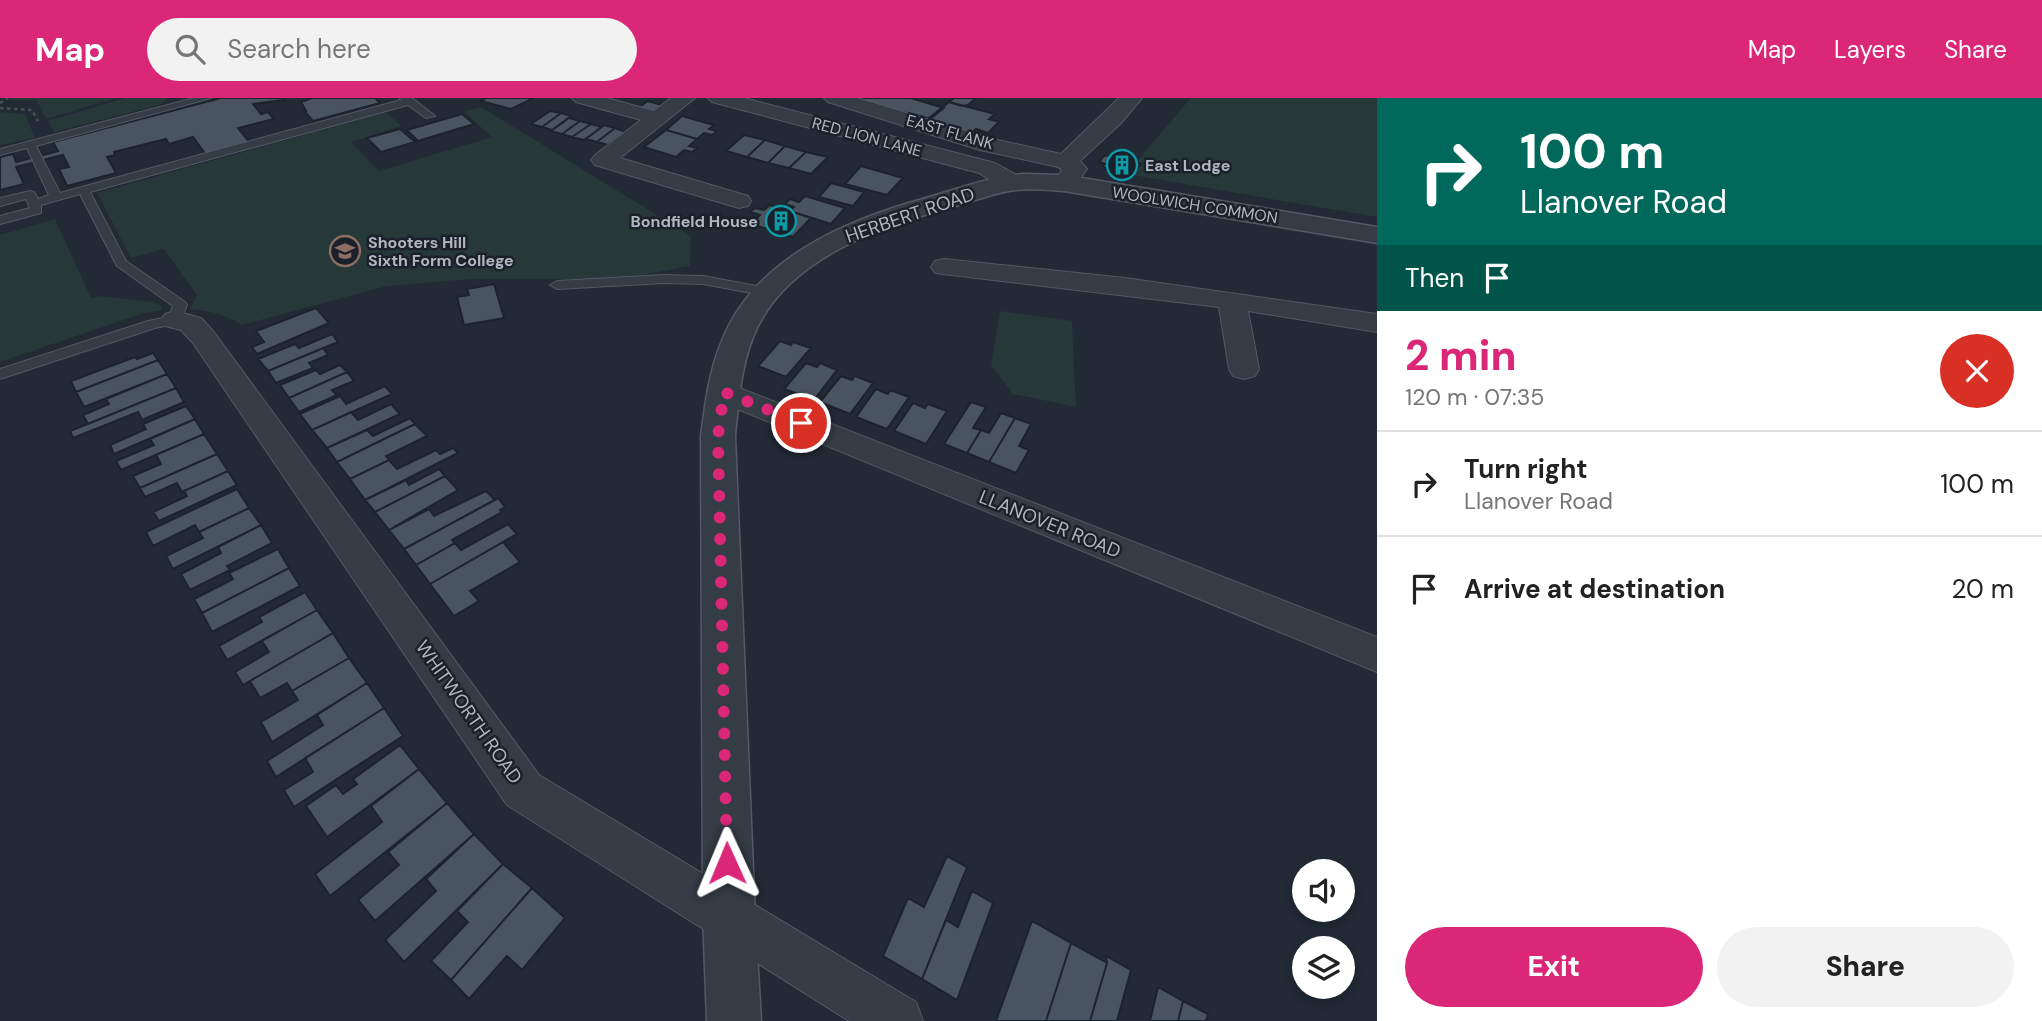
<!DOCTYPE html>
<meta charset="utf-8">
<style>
:root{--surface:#fff;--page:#f2f2f2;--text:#222;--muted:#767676;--line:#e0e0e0;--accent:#db2777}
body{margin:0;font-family:"DM Sans",sans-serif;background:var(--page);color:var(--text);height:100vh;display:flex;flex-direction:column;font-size:26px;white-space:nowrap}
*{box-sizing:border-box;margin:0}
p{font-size:23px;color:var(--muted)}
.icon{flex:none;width:38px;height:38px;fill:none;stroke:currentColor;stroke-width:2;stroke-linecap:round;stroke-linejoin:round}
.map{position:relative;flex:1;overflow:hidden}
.drawer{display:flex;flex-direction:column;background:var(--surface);width:665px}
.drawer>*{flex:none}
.top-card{background:#00695c;color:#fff;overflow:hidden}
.controls{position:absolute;left:1292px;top:761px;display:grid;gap:14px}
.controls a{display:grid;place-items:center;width:63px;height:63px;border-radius:50%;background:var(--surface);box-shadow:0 4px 10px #0003;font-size:35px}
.pin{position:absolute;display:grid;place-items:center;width:60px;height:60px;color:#fff;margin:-30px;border:4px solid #fff;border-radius:50%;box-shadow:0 2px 7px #0007}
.me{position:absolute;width:77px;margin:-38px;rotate:359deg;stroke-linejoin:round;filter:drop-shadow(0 0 5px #0008)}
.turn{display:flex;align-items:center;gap:24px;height:147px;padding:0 28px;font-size:32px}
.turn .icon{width:91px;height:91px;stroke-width:2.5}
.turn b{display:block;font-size:49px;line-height:60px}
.then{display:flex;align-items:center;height:66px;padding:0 28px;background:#0003;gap:14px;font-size:26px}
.round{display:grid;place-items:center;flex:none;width:74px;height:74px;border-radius:37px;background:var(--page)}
.overview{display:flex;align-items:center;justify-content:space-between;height:119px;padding:0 28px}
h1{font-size:42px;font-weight:800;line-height:52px;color:var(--accent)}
.action{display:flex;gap:14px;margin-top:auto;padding:14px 28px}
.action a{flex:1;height:80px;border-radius:42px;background:var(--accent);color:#fff;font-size:28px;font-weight:800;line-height:80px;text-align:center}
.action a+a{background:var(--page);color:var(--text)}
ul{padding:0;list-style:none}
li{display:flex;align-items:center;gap:21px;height:105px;padding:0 28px;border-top:2px solid var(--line)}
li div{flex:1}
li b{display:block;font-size:26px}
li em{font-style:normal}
header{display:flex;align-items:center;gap:42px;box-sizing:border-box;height:98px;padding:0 35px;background:var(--accent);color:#fff}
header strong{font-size:33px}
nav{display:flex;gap:38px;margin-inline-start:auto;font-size:24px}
.search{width:490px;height:63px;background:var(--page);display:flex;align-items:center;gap:18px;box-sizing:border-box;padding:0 24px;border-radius:38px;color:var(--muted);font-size:26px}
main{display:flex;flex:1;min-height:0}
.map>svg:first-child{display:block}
.green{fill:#263838}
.building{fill:#495461;stroke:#1c232c;stroke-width:2}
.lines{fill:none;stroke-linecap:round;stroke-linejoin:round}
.service-casing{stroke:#525a64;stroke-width:2}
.minor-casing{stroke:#525a64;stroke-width:2}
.tertiary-casing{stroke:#525a64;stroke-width:3}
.path{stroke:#425456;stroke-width:2.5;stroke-dasharray:3.5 3.5;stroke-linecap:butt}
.service{fill:#343c46;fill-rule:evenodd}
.minor{fill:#343c46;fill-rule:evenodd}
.tertiary{fill:#343c46;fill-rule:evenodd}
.route{stroke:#db2777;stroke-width:12;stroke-dasharray:0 21.6}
.labels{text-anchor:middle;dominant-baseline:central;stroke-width:5;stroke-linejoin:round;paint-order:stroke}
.far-street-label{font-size:16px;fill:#afb7c3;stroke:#1a212a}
.far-poi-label{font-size:16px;font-weight:bold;fill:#afb7c3;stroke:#1a212a;text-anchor:start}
.street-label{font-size:19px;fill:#afb7c3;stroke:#1a212a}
</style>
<header>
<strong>Map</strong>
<div class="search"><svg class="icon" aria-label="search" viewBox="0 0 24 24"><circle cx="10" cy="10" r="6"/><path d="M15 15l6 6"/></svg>Search here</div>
<nav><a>Map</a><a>Layers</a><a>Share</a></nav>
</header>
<main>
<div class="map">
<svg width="1377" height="923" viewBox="0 0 1377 923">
<rect width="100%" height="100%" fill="#212a35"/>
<!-- green -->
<path class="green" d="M12 0H116L46 21 37 3 8 2Z
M125 0H168L159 7 54 34 48 23Z
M1191 0H1377V119L1126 76Z
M481 9 691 138 690 168 620 181H471L387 188 242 227C225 216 209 213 190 211L197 197 164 151 131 160 97 95 386 14 401 28 351 44 379 73 492 39 464 14Z
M0 14 25 16 35 40 0 47Z
M55 121 91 200 100 198 154 204 161 208 162 212 141 216 0 264V137Z
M1000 213 1072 223 1076 309 1013 296 991 267Z"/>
<!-- building -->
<path class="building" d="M221 0H282L284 2 253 6 261 16 268 14 274 21 238 30 250 45 206 57 193 39 169 46 166 41 114 54 115 57 107 59 116 75 67 88 59 71 69 69 63 57 16 69 24 86 0 92V59L13 56 16 64 58 53 53 44Z
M312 0H375L380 5 313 23 304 13H306L301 4Z
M486 0H529L532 1 511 11 481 3Z
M865 0H911L944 10 930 21 861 3Z
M954 0H976L968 7 962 8 949 4Z
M648 3 662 7 653 14 638 10Z
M949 4 995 16 989 21 999 24 988 35 976 31 970 37 928 21Z
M550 13 561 15 542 29 531 26Z
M561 15 571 18 552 32 542 29Z
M462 16 474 26 418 43 407 32Z
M682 18 714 27 709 31 717 33 712 37 704 35 697 41 666 32Z
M569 20 580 23 562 36 551 33Z
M580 23 591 26 572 39 562 36Z
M591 26 602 29 584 42 572 39Z
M604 27 615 30 597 44 586 41Z
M615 30 626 34 608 47 597 44Z
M400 31 415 44 381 54 367 40Z
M666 32 697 41 689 48 697 50 692 54 684 52 676 59 644 49Z
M744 37 765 42 747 59 726 53Z
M765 42 785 48 768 65 747 59Z
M785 48 806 54 789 70 768 65Z
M806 54 828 59 811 76 789 70Z
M1112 57 1141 66 1132 76 1106 71 1103 67 1105 66 1099 64 1104 58Z
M861 68 903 80 887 97 845 86Z
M831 85 864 94 853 108 819 99Z
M805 98 845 110 831 126 811 120 793 139 751 126 760 117 750 114 755 110 764 112 770 107 790 113 794 109 785 106 790 101 799 104Z
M805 98 845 110 831 126 790 113 794 109 785 106 790 101 799 104Z
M770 107 790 113 811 120 793 139 751 126 760 117 750 114 755 110 764 112Z
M494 186 504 220 464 227 457 199 469 197 467 191Z
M316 210 329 225 257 256 252 249 264 244 256 233Z
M332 236 338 244 268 273 258 261 295 246 299 250Z
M780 243 791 247 793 244 811 250 786 279 758 268Z
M323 250 328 257 309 265 313 270 276 285 268 273Z
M153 255 158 262 76 294 71 283 135 259 137 261Z
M158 262 167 276 84 309 76 294Z
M806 265 817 269 820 265 837 272 814 302 784 291Z
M340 267 347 274 289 300 280 287 316 272 320 276Z
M347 274 354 283 332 292 337 297 299 314 289 300Z
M167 276 176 290 88 326 83 317 109 306 106 301Z
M841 278 852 282 855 278 873 285 850 316 820 304Z
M385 288 392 296 312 332 300 316 340 298 346 306Z
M176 290 184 304 142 322 138 314 73 340 70 333Z
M876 291 888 296 890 292 909 299 887 331 856 319Z
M971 304 986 309 973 330 981 332 967 355 944 346Z
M913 305 925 310 928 306 947 313 926 346 894 333Z
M391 306 400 316 327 350 312 332 351 314 358 322Z
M186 308 195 321 114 356 110 347 146 331 143 326Z
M1001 315 1015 320 989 364 967 355 981 332 989 335Z
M410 320 415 326 337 364 327 350 367 332 373 338Z
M1015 320 1031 326 1019 348 1029 352 1016 375 989 364Z
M195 321 204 336 121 372 116 363 154 347 150 341Z
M415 326 427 338 386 358 389 362 350 381 337 364Z
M204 336 217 356 140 390 133 378 161 366 156 357Z
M453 350 458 355 365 402 350 381 389 362 397 371 436 352 440 356Z
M217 356 228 373 182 394 177 385 145 399 140 390Z
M439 371 445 378 375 414 365 402 406 382 409 387Z
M228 373 237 387 159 423 153 414 187 398 184 393Z
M445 378 458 392 389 432 375 414Z
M237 391 249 410 199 434 195 427 153 448 146 434Z
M486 393 495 402 404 451 389 432 429 411 434 418Z
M498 400 505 409 500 412 502 414 452 442 455 445 416 467 404 451Z
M249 410 261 427 173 471 166 458 203 440 199 434Z
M508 426 517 436 430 486 416 467 455 445 461 452Z
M261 427 272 445 227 468 230 472 190 492 181 476 221 455 218 449Z
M503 444 520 464 470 493 479 503 454 518 430 486Z
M278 451 289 470 202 515 194 501 233 481 229 475Z
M289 470 300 488 212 534 202 515Z
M305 494 317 512 227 562 219 548 262 524 259 519Z
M317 512 333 535 243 587 235 574 269 554 262 543Z
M333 535 349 560 292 593 287 585 260 600 250 583Z
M349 560 367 585 272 644 261 624 298 602 292 593Z
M367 585 384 610 276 679 267 663 323 627 317 617Z
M384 610 403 638 294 709 284 692 313 674 305 660Z
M400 647 419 671 327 739 306 708 336 687 343 696 357 686 353 681Z
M419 671 447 705 330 798 315 776 382 724 371 708Z
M447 705 474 736 375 823 358 802 399 767 388 754Z
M474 736 503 766 404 864 385 842 436 793 426 781Z
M947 758 967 769 922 881 883 858 908 800 924 809Z
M503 766 532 790 451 882 431 863 468 824 457 813Z
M532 790 565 820 522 872 507 858 469 901 451 882Z
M972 793 993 805 957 902 922 881 946 822 958 829Z
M1032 823 1071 845 1046 923H996Z
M1071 845 1107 865 1090 923H1046Z
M1106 858 1131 872 1117 923H1090L1107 865Z
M1158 889 1183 903 1178 923H1150Z
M1183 903 1208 916 1206 923H1178Z"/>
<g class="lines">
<!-- service casing -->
<g class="service-casing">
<path id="service" d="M194 0H211L36 48 60 95 401 2 400 0H412L435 18 426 20 408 7 90 94 126 163 185 204 187 207 180 225 155 230 0 281V271L148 223 169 219 173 208 117 168 80 96 41 107V115L0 126V118L30 110 26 101 0 108V100L30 93 34 94 38 101 49 97 27 50 0 57V51Z
M664 177 703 178 768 190 775 194 768 198 703 186 664 185 557 191 550 187 557 183Z"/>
</g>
<!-- minor casing -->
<g class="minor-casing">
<path id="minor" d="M572 0H607L654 13 671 0H695L620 60 748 98 751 103 748 108 739 110 595 67 591 62 595 57 641 22 576 4Z
M708 0H744L995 65 1020 79 1024 84 1020 89C1005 93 992 83 979 75L712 4Z
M824 0H857L993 41 1061 56 1119 0H1142L1121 25 1080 63 1087 71 1076 86H1060L1056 81 1062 72 1058 69 980 52 828 4Z
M944 161 1125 180 1377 216V234L1248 213 1259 271 1255 278 1244 281 1233 278 1229 271 1219 209 935 175 931 169 935 163Z
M175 213 201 220 213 233 539 677 916 904 923 923H849L507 707 193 245 181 232 165 228 161 222 165 216Z
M724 284 1377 539V574L713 301 708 294 713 287Z"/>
</g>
<!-- tertiary casing -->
<g class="tertiary-casing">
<path id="tertiary" d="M1024 76 1064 77 1377 129V145L1064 93C1048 92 1032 90 1016 92 996 94 978 102 959 107 887 127 794 156 758 228 741 262 739 301 735 338L755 819 761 923H707L703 819 701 338C705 307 709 274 721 245 753 161 846 122 926 100 958 91 991 78 1024 76Z"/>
</g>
<!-- path -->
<path class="path" d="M0 5 8 0
M0 10 32 12 38 23"/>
<!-- service -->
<use href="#service" class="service"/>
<!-- minor -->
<use href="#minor" class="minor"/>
<!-- tertiary -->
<use href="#tertiary" class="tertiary"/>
</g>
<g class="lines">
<!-- route -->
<path class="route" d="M727 765 718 338 724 294 801 325"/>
</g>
<!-- icons -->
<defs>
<g id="building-ring" transform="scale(1.575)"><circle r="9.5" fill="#1a212a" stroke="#0f9aa8" stroke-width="1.5"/><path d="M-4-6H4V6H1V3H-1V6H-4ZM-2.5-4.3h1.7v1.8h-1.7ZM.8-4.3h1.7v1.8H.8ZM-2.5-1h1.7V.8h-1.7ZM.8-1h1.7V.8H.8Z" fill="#0f9aa8"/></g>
<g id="university-ring" transform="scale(1.575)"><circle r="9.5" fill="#1a212a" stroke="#8d6e63" stroke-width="1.5"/><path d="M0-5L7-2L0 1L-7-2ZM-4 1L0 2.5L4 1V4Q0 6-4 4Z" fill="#8d6e63"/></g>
</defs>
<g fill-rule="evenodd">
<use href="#building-ring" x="1122" y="67"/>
<use href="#building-ring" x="781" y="123"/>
<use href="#university-ring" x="345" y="153"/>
</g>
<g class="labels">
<!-- far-street labels -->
<g class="far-street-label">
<text transform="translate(950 34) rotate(16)">EAST FLANK</text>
<text transform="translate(867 39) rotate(15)">RED LION LANE</text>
<text transform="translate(1195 107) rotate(9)">WOOLWICH COMMON</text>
</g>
<!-- far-poi labels -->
<g class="far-poi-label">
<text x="1145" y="67">East Lodge</text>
<text x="758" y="123" text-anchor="end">Bondfield House</text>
<text x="368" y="144">Shooters Hill<tspan x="368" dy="18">Sixth Form College</tspan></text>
</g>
<!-- street labels -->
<g class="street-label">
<text transform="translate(910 117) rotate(-19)">HERBERT ROAD</text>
<text transform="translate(1050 426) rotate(22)">LLANOVER ROAD</text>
<text transform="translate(469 614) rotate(55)">WHITWORTH ROAD</text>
</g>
</g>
</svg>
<div class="controls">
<a><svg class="icon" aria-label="sound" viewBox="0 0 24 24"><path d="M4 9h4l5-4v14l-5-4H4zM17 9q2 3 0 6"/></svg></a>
<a><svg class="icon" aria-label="layers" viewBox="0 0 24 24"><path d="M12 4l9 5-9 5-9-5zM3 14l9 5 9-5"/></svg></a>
</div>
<div class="pin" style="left:801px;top:325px;background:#d93025"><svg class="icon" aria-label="arrive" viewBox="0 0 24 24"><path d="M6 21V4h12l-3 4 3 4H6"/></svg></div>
<svg class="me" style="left:727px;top:765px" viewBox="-20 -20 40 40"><path d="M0-17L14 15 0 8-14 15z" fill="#db2777" stroke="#fff" stroke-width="4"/></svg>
</div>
<section class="drawer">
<div class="top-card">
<div class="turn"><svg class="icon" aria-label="right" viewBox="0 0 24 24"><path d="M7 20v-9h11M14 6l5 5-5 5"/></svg><div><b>100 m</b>Llanover Road</div></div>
<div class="then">Then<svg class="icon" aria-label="arrive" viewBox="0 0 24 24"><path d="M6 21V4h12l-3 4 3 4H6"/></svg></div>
</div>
<div class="overview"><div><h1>2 min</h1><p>120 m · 07:35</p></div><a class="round" style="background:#d93025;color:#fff"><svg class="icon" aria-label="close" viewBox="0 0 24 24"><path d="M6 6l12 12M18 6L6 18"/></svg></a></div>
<ul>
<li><svg class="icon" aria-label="right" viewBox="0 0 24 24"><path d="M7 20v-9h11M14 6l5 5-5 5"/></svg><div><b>Turn right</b><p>Llanover Road</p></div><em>100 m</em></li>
<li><svg class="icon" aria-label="arrive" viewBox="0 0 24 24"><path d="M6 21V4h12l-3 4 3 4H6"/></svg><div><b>Arrive at destination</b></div><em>20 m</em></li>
</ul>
<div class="action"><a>Exit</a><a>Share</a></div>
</section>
</main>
